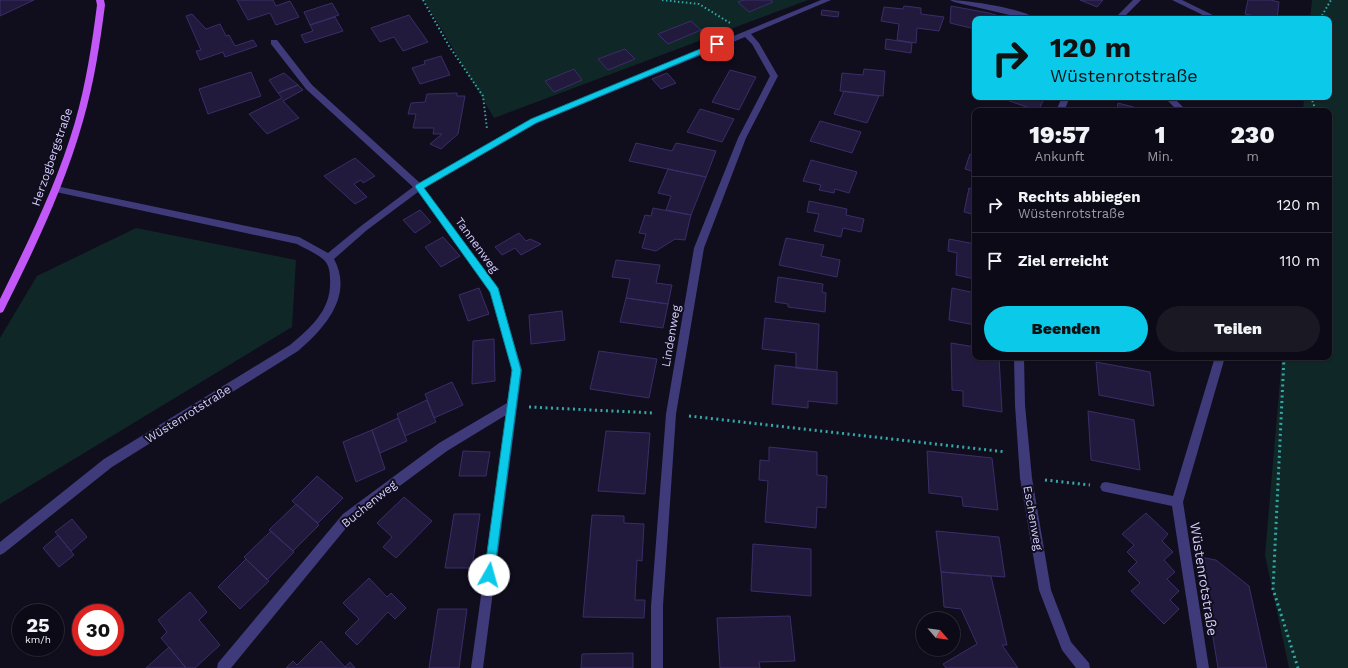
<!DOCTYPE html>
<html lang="de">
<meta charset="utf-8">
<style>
:root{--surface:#0c0a16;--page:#1a1823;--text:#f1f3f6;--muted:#9a9aa1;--line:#2c2b35;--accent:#0bcae9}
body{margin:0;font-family:"Work Sans",sans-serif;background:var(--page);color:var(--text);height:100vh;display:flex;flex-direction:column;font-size:15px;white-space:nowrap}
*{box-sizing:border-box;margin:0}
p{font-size:13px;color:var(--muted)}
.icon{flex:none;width:22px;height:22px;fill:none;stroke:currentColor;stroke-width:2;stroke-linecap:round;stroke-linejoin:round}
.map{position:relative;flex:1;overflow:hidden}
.details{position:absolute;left:972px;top:108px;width:360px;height:252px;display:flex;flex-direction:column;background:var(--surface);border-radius:8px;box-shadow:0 1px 3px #0004,0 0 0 1px var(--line)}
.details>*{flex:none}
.hud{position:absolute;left:972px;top:16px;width:360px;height:84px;border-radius:8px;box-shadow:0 1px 3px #0004,0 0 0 1px var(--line);background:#0bcae9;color:#111;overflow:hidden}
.needle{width:26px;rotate:118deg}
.fabs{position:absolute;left:916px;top:612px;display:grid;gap:8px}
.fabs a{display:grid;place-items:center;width:44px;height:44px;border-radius:50%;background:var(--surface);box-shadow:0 1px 3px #0004,0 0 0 1px var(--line);font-size:20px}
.speed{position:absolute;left:12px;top:604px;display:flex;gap:8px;font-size:20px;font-weight:700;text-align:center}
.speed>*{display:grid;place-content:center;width:52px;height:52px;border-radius:50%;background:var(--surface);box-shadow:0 1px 3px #0004,0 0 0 1px var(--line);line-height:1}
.speed small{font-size:10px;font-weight:400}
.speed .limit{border:6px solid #d22;background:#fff;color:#111}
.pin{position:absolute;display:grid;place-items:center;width:34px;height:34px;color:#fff;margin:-17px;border-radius:8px;box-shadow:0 2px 6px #0006}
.me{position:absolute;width:44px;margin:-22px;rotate:7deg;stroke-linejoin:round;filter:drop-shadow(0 0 3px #0008)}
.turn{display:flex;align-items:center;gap:14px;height:84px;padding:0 12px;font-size:18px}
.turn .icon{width:52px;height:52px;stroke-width:2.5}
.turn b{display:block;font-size:28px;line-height:34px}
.eta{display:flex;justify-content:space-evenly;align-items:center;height:68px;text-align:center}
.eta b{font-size:24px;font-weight:800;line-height:28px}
.button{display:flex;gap:8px;margin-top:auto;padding:8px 12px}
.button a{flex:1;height:46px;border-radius:24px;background:var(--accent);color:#111;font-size:16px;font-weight:800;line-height:46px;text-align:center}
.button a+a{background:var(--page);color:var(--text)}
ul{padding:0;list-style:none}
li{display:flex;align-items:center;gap:12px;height:56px;padding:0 12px;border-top:1px solid var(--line)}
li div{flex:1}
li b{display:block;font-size:15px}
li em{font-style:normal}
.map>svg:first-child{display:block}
.green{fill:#102727}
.building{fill:#221a3d;stroke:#3b2d68}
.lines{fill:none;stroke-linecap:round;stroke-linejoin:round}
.path-far1{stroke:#33a9a7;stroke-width:2;stroke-dasharray:1.5 2.5;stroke-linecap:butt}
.path{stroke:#33a9a7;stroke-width:3;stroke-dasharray:2 3.5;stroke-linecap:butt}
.minor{fill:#3f3a7a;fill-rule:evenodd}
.major{fill:#c258f7;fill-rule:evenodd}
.route{fill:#0bcae9;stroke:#078397}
.labels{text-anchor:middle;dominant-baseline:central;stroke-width:4;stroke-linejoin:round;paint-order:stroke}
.street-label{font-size:12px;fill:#d3ccfc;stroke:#100d1d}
.near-street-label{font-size:14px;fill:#d3ccfc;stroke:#100d1d}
</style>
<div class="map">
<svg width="1348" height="668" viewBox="0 0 1348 668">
<rect width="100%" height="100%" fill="#100d1d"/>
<!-- green -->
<path class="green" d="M424 0H808L494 118Z
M1312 0H1348V668H1289L1265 555 1282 357H1329V111H1303L1304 97H1329V19H1310Z
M136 228 296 260 292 327 0 504V338L37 276Z"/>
<!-- building -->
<path class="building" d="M0 0H34L0 16Z
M237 0H273L276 6 290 1 299 17 276 25 270 13 248 20Z
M744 0H771L773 2 749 12 738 2Z
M1080 0H1103L1097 7Z
M1248 0H1270L1279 2 1277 19H1255V16L1245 14Z
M332 3 339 15 310 25 304 12Z
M904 6 921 8V14L944 17 939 31 917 28 916 43 897 40 899 24 881 21 884 7 903 9Z
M951 6 989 13 1009 19H975V29L950 23Z
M822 10 839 12 838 17 821 15Z
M192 14 206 29 220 24 226 36 229 35 235 46 253 40 257 46 225 57 223 52 200 60 196 51 201 50 186 16Z
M409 15 428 42 403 51 394 37 380 42 371 28Z
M335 17 343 31 305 43 301 35 313 31 310 25Z
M691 21 701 30 668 44 658 34Z
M886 39 912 43 911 53 885 49Z
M625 49 635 59 608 70 598 59Z
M441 56 450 75 420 84 412 68 425 64 424 61Z
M574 69 582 80 554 92 545 81Z
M864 69 885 71 883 96 840 91 842 73 863 75Z
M730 70 756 77 739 110 712 102Z
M251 72 261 96 208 114 199 89Z
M284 73 298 85 278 93 269 80Z
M667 73 676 83 661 89 652 79Z
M298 85 303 90 283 101 299 118 267 134 249 114 282 98 278 93Z
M844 91 879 96 867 123 834 114Z
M457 93V96H465L458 134 441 149 430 144 442 134H433L434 128H413L416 114H408L411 103 425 102 427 94Z
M998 97H1045L1038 111Z
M1118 103 1148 111H1117Z
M700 109 734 119 722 142 687 132Z
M820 121 861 132 852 153 810 141Z
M636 143 672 151 676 143 716 151 706 177 629 161Z
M970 154 975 156V172L965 169Z
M355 158 375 176 363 183 361 180 354 184 367 197 355 204 324 176Z
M811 160 857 172 849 193 835 189 834 193 819 190 821 185 803 181Z
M668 169 706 177 691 215 666 210 671 196 658 193Z
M969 188 975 189V215L964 212Z
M809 201 847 209 846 215 864 219 861 232 843 228 841 237 814 231 819 214 807 212Z
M653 208 691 215 685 240 675 239 656 251 642 248 646 234 639 233 645 215 651 216Z
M420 210 431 222 415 233 403 220Z
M519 233 526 241 530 239 541 244 521 255 515 248 502 255 495 247Z
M443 237 460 256 441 267 425 247Z
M786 238 824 245 821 256 840 260 837 277 779 265Z
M949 239 975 244V279L956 275 957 253 948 251Z
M616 260 660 265 656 283 672 285 668 304 626 298 630 279 612 277Z
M778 277 823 284 822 292 826 293 825 312 788 307V304L775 302Z
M479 288 489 314 468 321 459 295Z
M952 288 975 293V325L949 320Z
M626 298 668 304 663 328 620 322Z
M562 311 565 340 531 344 529 315Z
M765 318 819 324 817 370 796 368V353L762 349Z
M494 339 495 381 472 384 473 341Z
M951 343 975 347V357H999L1002 412 963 406V391L952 390Z
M599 351 657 359 649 398 590 389Z
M1096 362 1150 372 1154 406 1099 395Z
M775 365 837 372V404L808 401V408L772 404Z
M452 382 463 405 434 418 425 394Z
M427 400 436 422 405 436 397 414Z
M1088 411 1134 420 1140 470 1091 460Z
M398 418 407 441 380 453 372 430Z
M372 430 385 469 356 482 343 442Z
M606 431 650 433 645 494 598 491Z
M769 447 817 452V475L827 476 826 508 817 507 816 528 765 522 768 481 759 480 760 460 769 461Z
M463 451 490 452 486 476H459Z
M927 451 992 458 998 510 963 506 962 497 929 493Z
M317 476 343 498 318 523 292 501Z
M404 497 432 521 396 558 383 547 392 537 377 523Z
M296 504 319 525 293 551 269 530Z
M1146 513 1168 534 1162 541 1173 552 1164 560 1175 572 1167 579 1179 591 1170 600 1179 609 1164 624 1131 591 1140 583 1128 571 1137 562 1127 552 1134 545 1122 534Z
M454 514H480L472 568H445Z
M592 515 624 516V523L644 524 642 561 637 560 635 600H645L644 618 583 617Z
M72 519 87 537 71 551 55 532Z
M271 531 294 552 267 580 244 557Z
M936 531 999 537 1005 577 941 572Z
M58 535 74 555 59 567 43 548Z
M753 544 811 549V596L751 591Z
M1200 557 1216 560 1249 586 1267 668H1218Z
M246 559 269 581 240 609 218 587Z
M941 572 991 576 1007 645H1002L1018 668H946L943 664 977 644 961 609 944 607Z
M369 578 387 597 391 593 406 608 395 619 388 612 357 645 345 633 359 619 343 603Z
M190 592 207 612 199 620 220 645 195 668H186L161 638 167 632 158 620Z
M438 609H467L459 668H429Z
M790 616 795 661 759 662 760 668H720L717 618Z
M321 641 345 667 350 662 355 668H286L293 661 297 665Z
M169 647 186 668H146Z
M633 653V668H581L582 654Z"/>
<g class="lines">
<!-- path-far1 -->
<path class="path-far1" d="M423 0 449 46 483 96 487 129
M662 0 699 4 730 23
M1320 19 1331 0
M1311 97 1316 111
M1329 146 1332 170 1329 195"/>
<!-- path -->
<path class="path" d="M1284 357 1273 589 1298 668
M529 407 654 413
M689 416 1006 452
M1045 480 1090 485"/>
<!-- minor -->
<path class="minor" d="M821 0H831L751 34 759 43 778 76 746 138 704 248 676 414 663 606V668H651V606L666 414 694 248 738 138 770 76 752 44 745 37 537 123 424 188 498 288 522 370 483 668H471L506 415 447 451 351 522 231 668H217L218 663 343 514 439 443 507 403 512 370 491 292 418 192 367 230 334 259C354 296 324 329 298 351L112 467 4 553 0 555V542L104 459 290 345C312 327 332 309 330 279 330 272 329 265 324 260 316 253 306 249 297 244L56 192 53 191 52 189 53 187 56 186 299 237 328 253 361 226 413 187 306 89 271 44V40H277L312 85 420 183 531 119Z
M950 0C966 0 1026 9 1037 19H1026L954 2Z
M1133 0H1141L1122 19H1114Z
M1172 0H1182L1221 19H1211Z
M1062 97H1070L1064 111H1056Z
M1164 97H1173L1187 111H1178Z
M1014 357H1024L1025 405 1032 478 1051 590 1071 642 1089 663 1090 668H1076L1062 650 1039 590 1020 478 1015 405Z
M1215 357H1225L1183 502 1209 668H1197L1172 506 1106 492 1102 491 1100 487 1102 483 1106 482 1173 496Z"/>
<!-- major -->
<path class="major" d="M96 0H104L105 5C100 44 94 83 83 121 64 188 34 250 3 312L0 313V299C28 242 57 184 75 122 86 84 92 44 97 5Z"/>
</g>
<!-- route -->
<path class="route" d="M717 42 721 44 720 46 536 123 424 188 498 288 521 370 494 575 493 579 489 581 485 579 484 575 512 370 490 292 415 187 416 185 531 119Z"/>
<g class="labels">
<!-- street labels -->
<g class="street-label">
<text transform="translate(52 157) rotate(-71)">Herzogbergstraße</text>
<text transform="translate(477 245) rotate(54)">Tannenweg</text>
<text transform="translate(671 336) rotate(-80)">Lindenweg</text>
<text transform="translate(188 414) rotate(-32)">Wüstenrotstraße</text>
<text transform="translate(369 504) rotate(-39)">Buchenweg</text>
<text transform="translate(1033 518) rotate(80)">Eschenweg</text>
</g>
<!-- near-street labels -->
<g class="near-street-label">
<text transform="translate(1204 579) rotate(81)">Wüstenrotstraße</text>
</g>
</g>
</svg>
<div class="fabs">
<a><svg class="needle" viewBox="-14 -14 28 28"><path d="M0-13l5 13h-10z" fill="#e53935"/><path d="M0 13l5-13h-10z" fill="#9a9aa1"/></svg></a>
</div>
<div class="speed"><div>25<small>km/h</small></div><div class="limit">30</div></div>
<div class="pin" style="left:717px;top:44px;background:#d93025"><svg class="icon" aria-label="arrive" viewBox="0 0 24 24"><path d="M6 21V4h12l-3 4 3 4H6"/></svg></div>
<svg class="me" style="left:489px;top:575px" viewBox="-20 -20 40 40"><circle r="19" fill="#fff"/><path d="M0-13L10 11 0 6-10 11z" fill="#0bcae9"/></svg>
<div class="hud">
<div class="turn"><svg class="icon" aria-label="right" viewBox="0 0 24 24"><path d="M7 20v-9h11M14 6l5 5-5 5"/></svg><div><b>120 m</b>Wüstenrotstraße</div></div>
</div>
<section class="details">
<div class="eta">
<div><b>19:57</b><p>Ankunft</p></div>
<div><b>1</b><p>Min.</p></div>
<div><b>230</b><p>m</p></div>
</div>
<ul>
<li><svg class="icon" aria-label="right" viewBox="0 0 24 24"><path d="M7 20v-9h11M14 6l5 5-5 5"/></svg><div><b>Rechts abbiegen</b><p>Wüstenrotstraße</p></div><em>120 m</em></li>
<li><svg class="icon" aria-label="arrive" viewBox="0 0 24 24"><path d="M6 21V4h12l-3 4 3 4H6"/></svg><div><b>Ziel erreicht</b></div><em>110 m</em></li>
</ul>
<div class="button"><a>Beenden</a><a>Teilen</a></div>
</section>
</div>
